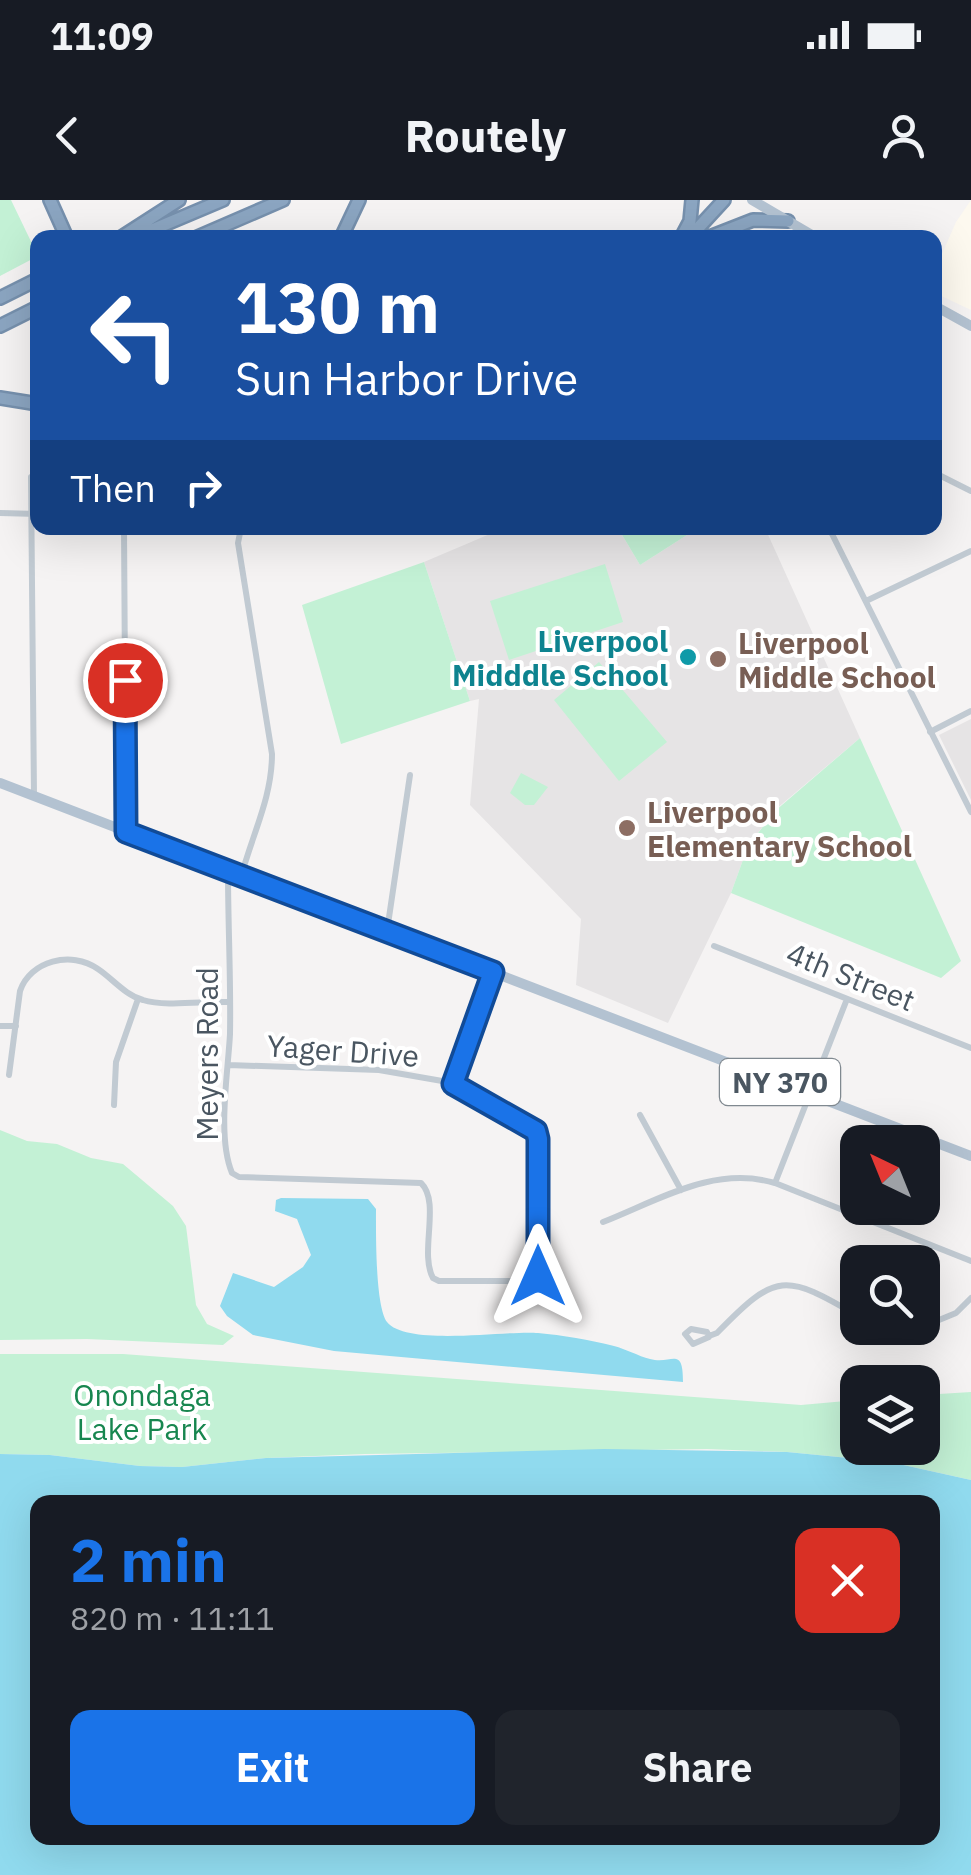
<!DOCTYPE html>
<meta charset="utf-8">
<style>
:root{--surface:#171b24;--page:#20242c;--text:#f1f3f6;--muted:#9ea1a6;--accent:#1a73e8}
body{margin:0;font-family:"IBM Plex Sans",sans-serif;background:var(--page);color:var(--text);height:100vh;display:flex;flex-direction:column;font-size:38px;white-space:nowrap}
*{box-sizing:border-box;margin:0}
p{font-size:32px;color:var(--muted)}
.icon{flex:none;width:55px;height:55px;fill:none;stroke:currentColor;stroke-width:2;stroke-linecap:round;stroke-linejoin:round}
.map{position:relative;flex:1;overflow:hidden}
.details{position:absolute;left:30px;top:1295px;width:910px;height:350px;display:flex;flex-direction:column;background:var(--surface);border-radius:20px;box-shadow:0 10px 40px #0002}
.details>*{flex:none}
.top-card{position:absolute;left:30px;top:30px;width:912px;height:305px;border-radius:20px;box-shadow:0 10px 40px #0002;background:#1a4fa0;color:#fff;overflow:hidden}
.needle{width:65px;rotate:317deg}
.fabs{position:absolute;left:840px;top:925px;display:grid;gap:20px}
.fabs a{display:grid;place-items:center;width:100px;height:100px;border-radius:20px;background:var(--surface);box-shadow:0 10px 40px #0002;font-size:50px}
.pin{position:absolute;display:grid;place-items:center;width:85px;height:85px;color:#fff;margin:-42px;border:5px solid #fff;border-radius:50%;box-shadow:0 2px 10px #0007}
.me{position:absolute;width:110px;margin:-55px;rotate:0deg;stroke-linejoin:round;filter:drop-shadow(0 0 8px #0008)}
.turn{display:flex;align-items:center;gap:35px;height:210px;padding:0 40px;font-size:45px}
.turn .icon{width:130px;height:130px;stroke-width:2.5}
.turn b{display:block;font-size:70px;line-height:85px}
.then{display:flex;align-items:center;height:95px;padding:0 40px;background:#0003;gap:20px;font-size:38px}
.round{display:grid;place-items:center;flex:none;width:105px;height:105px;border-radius:20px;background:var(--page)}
.summary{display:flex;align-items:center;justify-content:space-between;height:170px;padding:0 40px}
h1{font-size:60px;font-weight:800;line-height:75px;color:var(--accent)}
.action{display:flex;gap:20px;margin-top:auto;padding:20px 40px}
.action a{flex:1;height:115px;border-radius:20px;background:var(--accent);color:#fff;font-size:40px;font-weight:800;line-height:115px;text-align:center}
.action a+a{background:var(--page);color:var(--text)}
.status{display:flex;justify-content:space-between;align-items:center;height:70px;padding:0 50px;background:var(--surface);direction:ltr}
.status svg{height:28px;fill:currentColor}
header{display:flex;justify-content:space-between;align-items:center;height:130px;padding:0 40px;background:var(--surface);font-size:45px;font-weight:800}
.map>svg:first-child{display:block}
.commercial{fill:#fdf9ef}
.education{fill:#e6e4e5}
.green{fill:#c3f1d5}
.water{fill:#90daee;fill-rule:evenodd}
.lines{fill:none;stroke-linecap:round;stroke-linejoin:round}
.highway-casing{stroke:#7690ad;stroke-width:16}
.street{stroke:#c1cad2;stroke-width:6}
.primary{stroke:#b3c2d1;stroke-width:10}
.highway{stroke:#8ba5c1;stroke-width:11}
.route-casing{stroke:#114b97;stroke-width:25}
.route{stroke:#1a73e8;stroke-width:18}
.culture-dot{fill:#0f9aa8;stroke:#fff;stroke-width:4}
.education-dot{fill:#8d6e63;stroke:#fff;stroke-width:4}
.labels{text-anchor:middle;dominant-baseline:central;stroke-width:8;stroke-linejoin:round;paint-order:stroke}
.shield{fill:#fff;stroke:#808990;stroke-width:2.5}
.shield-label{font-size:28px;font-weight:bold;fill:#4a5661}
.culture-label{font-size:30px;font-weight:bold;fill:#0d838f;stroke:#fff;text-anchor:end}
.education-label{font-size:30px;font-weight:bold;fill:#785e54;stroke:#fff;text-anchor:start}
.street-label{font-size:30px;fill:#4a5661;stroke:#fff}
.park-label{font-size:30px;fill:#17864f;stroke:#fff}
</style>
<div class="status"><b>11:09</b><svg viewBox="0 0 49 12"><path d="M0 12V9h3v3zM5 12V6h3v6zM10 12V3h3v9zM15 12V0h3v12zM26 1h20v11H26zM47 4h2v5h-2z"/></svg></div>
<header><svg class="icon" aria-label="back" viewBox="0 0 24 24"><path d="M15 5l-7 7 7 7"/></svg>Routely<svg class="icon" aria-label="person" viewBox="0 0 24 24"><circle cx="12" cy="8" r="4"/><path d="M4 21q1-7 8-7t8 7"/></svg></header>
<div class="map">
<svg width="971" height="1675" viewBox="0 0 971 1675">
<rect width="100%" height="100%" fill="#f5f3f3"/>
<!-- commercial -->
<path class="commercial" d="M971 0V110L935 93V70L956 22Z"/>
<!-- education -->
<path class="education" d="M504 328H618L640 365 698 328H765L860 538 775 610 748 646 731 693 668 823 576 785 581 719 470 605 479 499 470 501 424 362Z
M971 519V600L939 535Z"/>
<!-- green -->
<path class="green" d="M0 0H11L38 56 0 76Z
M618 328H698L640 365Z
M424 362 470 501 341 544 302 405Z
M605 364 623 422 509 460 490 401Z
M599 462 667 542 619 581 554 500Z
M860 538 961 761 941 778 731 693 748 646 775 611Z
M521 573 548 587 534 605H525L510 593Z
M0 930 27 941 57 944 91 958 123 964 173 1006 186 1026 196 1105 207 1124 234 1136 223 1145 87 1139 0 1140Z
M0 1154H123L801 1205 857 1200 858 1248H922L923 1195 971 1192V1280L890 1262 787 1252 707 1249 365 1254 266 1258 182 1267 140 1266 50 1255 0 1254Z"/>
<!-- water -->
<path class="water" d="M281 998 368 999 376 1009C376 1031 375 1106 387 1122 407 1147 507 1130 538 1133 562 1135 590 1140 614 1146 626 1149 638 1156 650 1159 672 1165 683 1145 683 1182L334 1151 253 1135 227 1116 220 1106 233 1073 274 1087 303 1067 311 1055 297 1019 275 1011 276 1000Z
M604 1249 787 1252 890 1262 971 1280V1675H0V1254L50 1255 140 1266 182 1267 266 1258ZM38 1302H932V1638H38Z"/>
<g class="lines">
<!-- highway casing -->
<g class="highway-casing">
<path id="highway" d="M50 0 67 38
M120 38 179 0
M133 38 223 0
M195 38 283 0
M341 38 359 0
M681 38 690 21 692 0
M689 38 724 0
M707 38 753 20 788 21
M0 98 38 79
M0 126 38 107
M0 198 38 204"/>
</g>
<!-- street -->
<path class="street" d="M935 273 971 291
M31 277 34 596
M0 313 38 314
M124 328 126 631
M829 328 971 612
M866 401 971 351
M930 532 971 511
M228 672C228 726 231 780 230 834 228 873 217 937 232 973L239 977 421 983C441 1002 419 1053 433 1078L439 1081H535L538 1075 539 939 530 926 448 882 379 870 228 865
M241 677C252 635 272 598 272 554L238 343 241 328
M387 731 410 575
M714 746 971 848
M0 826H16
M9 875 20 791C30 761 71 750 98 769 113 779 125 795 143 800 165 807 205 801 229 802
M453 883 493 772
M114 905 116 862 138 799
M640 915 681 990
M775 983 847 799
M603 1022C659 1000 714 965 775 983L971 1061
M922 1127 956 1113 971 1098
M883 1128 900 1131 920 1128
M691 1129 707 1132 709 1137 693 1144 685 1134Z
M709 1136 717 1133C776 1072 785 1073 858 1116"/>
<!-- primary -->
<path class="primary" d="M752 0 817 38
M935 106 971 126
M0 583 971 956"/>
<!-- highway -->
<use href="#highway" class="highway"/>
</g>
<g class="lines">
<!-- route casing -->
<g class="route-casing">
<path id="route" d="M125 480 126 632 493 772 453 884 536 931 538 939V1076"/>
</g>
<!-- route -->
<use href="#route" class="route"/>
</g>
<!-- markers -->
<circle class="culture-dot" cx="688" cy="457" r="10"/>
<g class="education-dot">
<circle cx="718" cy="459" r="10"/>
<circle cx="627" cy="628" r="10"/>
</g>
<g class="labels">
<!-- shield labels -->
<rect class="shield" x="720" y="859" width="120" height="46" rx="8"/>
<g class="shield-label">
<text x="780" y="882">NY 370</text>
</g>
<!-- culture labels -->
<g class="culture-label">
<text x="668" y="440">Liverpool<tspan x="668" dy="34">Midddle School</tspan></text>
</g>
<!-- education labels -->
<g class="education-label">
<text x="738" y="442">Liverpool<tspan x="738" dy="34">Middle School</tspan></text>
<text x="647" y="611">Liverpool<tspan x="647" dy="34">Elementary School</tspan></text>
</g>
<!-- street labels -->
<g class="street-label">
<text transform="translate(851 776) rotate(22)">4th Street</text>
<text transform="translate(343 850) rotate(4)">Yager Drive</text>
<text transform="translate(206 854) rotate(-90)">Meyers Road</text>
</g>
<!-- park labels -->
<g class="park-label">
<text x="142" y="1194">Onondaga<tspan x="142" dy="34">Lake Park</tspan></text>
</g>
</g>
</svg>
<div class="fabs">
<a><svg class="needle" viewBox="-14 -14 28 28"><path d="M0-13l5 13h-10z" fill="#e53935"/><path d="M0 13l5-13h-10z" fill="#9ea1a6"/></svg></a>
<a><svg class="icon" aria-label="search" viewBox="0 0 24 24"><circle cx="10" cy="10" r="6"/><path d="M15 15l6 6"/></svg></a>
<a><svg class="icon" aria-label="layers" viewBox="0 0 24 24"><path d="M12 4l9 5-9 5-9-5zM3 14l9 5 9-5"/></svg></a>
</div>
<div class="pin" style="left:125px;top:480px;background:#d93025"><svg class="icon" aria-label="arrive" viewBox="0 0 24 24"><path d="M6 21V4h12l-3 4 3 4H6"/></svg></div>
<svg class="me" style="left:538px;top:1076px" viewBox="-20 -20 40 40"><path d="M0-17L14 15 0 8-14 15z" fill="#1a73e8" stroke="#fff" stroke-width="4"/></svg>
<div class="top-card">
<div class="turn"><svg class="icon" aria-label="left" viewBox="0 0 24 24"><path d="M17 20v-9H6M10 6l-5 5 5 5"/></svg><div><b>130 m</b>Sun Harbor Drive</div></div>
<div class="then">Then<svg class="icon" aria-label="right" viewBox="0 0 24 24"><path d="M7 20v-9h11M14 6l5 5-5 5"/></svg></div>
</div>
<section class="details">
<div class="summary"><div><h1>2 min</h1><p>820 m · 11:11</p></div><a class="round" style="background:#d93025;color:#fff"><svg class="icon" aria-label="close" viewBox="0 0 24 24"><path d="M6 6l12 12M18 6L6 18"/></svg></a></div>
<div class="action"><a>Exit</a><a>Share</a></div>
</section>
</div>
